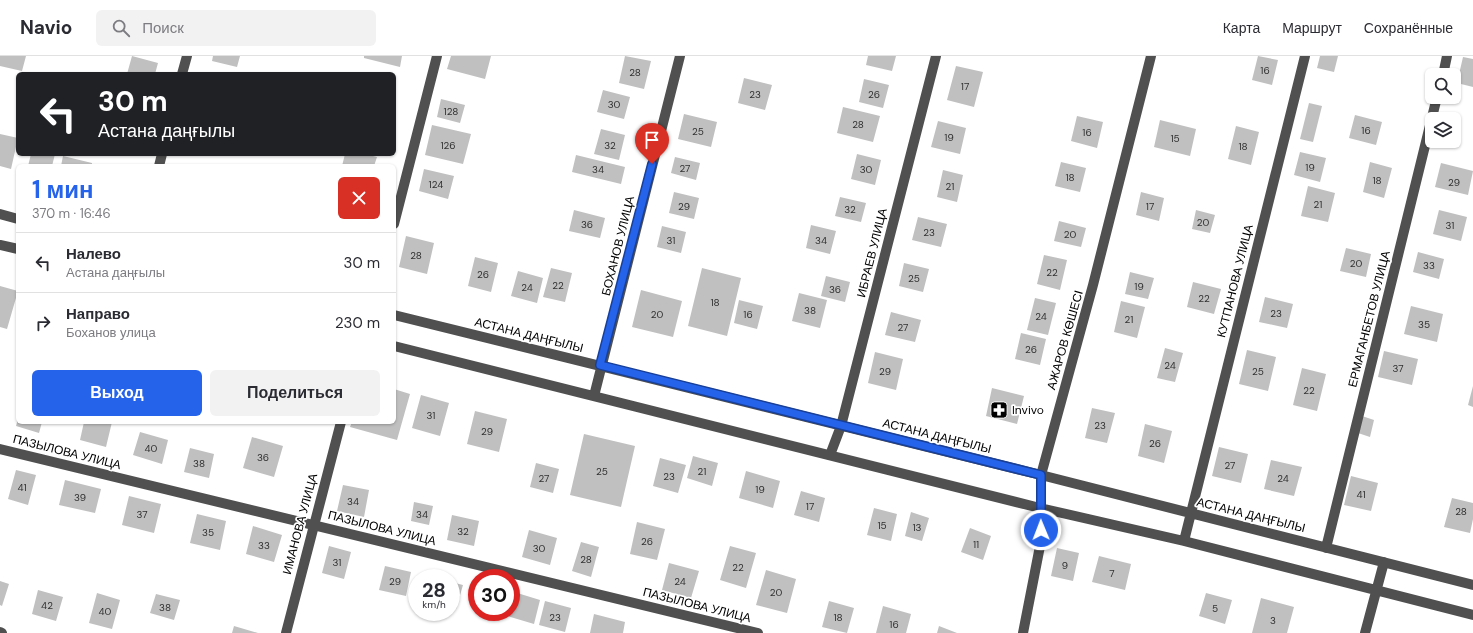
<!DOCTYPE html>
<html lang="ru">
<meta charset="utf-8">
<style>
:root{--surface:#fff;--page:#f2f2f3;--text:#2b2b33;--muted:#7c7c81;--line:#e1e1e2;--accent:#2563eb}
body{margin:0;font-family:"DM Sans",sans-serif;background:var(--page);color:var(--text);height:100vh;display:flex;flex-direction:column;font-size:15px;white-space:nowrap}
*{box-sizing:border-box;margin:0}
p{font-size:13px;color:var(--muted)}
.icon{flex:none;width:22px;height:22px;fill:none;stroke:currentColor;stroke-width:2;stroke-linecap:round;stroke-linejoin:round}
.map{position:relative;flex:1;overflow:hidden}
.panel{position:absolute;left:16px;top:108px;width:380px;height:260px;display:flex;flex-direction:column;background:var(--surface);border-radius:6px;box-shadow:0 1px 3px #0004}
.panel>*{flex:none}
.guide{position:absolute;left:16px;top:16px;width:380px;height:84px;border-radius:6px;box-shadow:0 1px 3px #0004;background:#202124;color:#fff;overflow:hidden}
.fabs{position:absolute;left:1425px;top:12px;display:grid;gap:8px}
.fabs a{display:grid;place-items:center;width:36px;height:36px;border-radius:6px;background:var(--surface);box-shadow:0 1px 3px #0004;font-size:20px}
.speed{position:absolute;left:408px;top:513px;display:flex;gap:8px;font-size:20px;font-weight:700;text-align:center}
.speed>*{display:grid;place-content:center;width:52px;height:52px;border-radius:50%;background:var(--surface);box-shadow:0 1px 3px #0004;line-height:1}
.speed small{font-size:10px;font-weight:400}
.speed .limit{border:6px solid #d22;background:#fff;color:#111}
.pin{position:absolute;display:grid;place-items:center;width:34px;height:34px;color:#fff;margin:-41px -17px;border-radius:50% 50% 50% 0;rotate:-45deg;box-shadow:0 0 4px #0007}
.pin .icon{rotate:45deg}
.me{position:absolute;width:44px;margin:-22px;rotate:359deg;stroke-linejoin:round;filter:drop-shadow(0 0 3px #0008)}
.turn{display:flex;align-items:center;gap:14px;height:84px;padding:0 16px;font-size:18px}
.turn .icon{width:52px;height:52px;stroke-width:2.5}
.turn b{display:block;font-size:28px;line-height:34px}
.round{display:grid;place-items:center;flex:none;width:42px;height:42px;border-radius:6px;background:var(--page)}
.summary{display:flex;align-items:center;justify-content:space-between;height:68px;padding:0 16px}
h1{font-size:24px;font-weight:700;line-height:30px;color:var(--accent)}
.cta{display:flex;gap:8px;margin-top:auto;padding:8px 16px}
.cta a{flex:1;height:46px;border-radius:6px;background:var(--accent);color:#fff;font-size:16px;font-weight:700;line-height:46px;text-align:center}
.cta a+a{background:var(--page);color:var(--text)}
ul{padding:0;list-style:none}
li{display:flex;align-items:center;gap:12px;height:60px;padding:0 16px;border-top:1px solid var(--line)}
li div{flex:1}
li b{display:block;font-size:15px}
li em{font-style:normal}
header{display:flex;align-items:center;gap:24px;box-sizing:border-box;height:56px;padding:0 20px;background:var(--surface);border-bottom:1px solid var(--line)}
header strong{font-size:19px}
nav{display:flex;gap:22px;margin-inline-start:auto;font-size:14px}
.search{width:280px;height:36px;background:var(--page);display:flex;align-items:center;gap:10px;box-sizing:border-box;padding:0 14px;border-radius:6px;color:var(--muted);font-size:15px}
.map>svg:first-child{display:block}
.building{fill:#c0c0c0}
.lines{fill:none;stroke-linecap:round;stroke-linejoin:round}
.minor{stroke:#505050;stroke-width:10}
.route-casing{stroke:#184099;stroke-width:10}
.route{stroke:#2563eb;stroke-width:7}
.labels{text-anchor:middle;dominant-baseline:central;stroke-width:3.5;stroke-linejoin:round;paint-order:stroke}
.number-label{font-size:10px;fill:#303030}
.street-label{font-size:12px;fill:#000;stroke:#fff}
.poi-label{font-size:12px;fill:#000;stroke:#fff;text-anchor:start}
</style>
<header>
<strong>Navio</strong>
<div class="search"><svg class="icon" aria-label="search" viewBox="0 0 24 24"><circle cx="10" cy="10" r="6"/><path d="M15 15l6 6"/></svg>Поиск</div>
<nav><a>Карта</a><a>Маршрут</a><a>Сохранённые</a></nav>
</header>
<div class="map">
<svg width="1473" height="577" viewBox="0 0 1473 577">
<rect width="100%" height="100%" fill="#fff"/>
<!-- building -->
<path class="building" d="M0 0H26L22 15 0 10Z
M132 0 158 7 155 18H127Z
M213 0H240L237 11 212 5Z
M364 0H402L400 11 364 2Z
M451 0H491L485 23 447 13Z
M625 0 651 5 644 33 619 27Z
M868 0H896L892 15 866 9Z
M1258 0 1278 4 1272 29 1252 24Z
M1320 0H1338L1334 16 1317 12Z
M1463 1 1473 3V31L1457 27Z
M956 10 983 16 974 51 947 44Z
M744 22 772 29 765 54 738 47Z
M864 23 889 29 883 52 859 46Z
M603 34 630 41 624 63 597 56Z
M441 43 465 49 460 67 437 61Z
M1309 47 1322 50 1313 86 1300 83Z
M843 51 880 60 873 86 837 77Z
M684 58 717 66 711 91 678 83Z
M1355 59 1382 66 1376 89 1349 82Z
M1077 60 1103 66 1097 92 1071 85Z
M1160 64 1196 73 1190 100 1154 91Z
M938 65 966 72 960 98 931 91Z
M432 69 471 78 463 108 425 99Z
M1236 70 1259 76 1251 109 1228 103Z
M601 73 625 79 619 104 594 98Z
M0 78 18 82 11 113 0 110Z
M1300 96 1326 102 1320 126 1294 119Z
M31 98H55L52 110H28Z
M345 98H365L377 101 374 110H342Z
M857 98 881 104 875 129 851 123Z
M576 99 625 111 621 128 572 116Z
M63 100 92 107V110H61Z
M675 101 700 107 696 124 671 117Z
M1061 106 1086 112 1080 136 1055 130Z
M1370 106 1392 112 1384 142 1363 136Z
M1441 107 1473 115 1468 139 1435 131Z
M424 113 454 120 448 143 419 135Z
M943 114 963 119 957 146 937 141Z
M1308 130 1335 137 1328 166 1301 160Z
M674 136 699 142 694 163 669 157Z
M1141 136 1164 142 1159 165 1136 159Z
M840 141 866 147 861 166 835 160Z
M574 154 605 162 600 182 569 175Z
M1196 154 1215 159 1210 177 1192 173Z
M1439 154 1467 161 1461 185 1433 178Z
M918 161 947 168 941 191 912 184Z
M1059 165 1086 172 1081 191 1054 185Z
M811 169 836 175 830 198 806 192Z
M662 170 686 176 681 197 657 191Z
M406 180 434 187 427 218 399 211Z
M1346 192 1371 198 1366 221 1340 215Z
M1418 196 1444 203 1439 223 1413 216Z
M1044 199 1067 204 1060 234 1037 228Z
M475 201 498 207 491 236 468 230Z
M904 207 929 213 923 236 899 230Z
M551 212 572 217 565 246 543 241Z
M702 212 741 222 727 280 688 270Z
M518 215 543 222 537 247 511 240Z
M1130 216 1154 222 1148 243 1125 238Z
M826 220 850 226 845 246 821 240Z
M1193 226 1221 233 1214 258 1187 251Z
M0 230 18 235 7 273 0 271Z
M641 234 682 245 673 281 632 271Z
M799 237 827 244 820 272 792 265Z
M1265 241 1293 248 1287 272 1259 266Z
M1035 242 1056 247 1048 279 1027 274Z
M739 244 763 250 757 273 734 267Z
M1121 245 1145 251 1137 282 1114 276Z
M1411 250 1443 258 1437 286 1404 278Z
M891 256 921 264 915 286 885 279Z
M1021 277 1046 283 1040 309 1015 303Z
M1165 292 1183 297 1175 326 1157 322Z
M1247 294 1276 301 1268 335 1239 328Z
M1384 295 1418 303 1412 329 1378 321Z
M875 296 903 303 896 334 868 327Z
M1302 312 1326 318 1317 355 1293 349Z
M1473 330V351L1468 349Z
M992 332 1024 340 1017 368 986 360Z
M394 333 410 338 397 384 350 371 352 366H394Z
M421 339 449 347 440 380 412 372Z
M1092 352 1115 357 1107 387 1085 382Z
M475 355 507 363 499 396 467 388Z
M1362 360 1374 364 1370 381 1358 377Z
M18 363V366H42L39 377 16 370Z
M84 366H112L106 391 80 384Z
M1145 368 1172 375 1164 407 1138 400Z
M140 376 168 384 162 408 133 399Z
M584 378 635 390 621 451 570 439Z
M252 381 283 390 274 421 243 412Z
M1219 391 1248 398 1241 427 1212 420Z
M190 392 214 398 209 422 184 416Z
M693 400 718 407 712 430 687 422Z
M660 402 686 409 678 437 653 430Z
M1271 404 1302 411 1294 440 1264 433Z
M536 407 559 413 553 437 530 431Z
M16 414 36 419 28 449 8 443Z
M746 415 780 425 773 452 739 442Z
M1351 420 1378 427 1371 455 1344 449Z
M65 424 101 433 95 457 59 449Z
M343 429 369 434 364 461 337 455Z
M801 435 825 442 819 466 794 459Z
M129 440 161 448 154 477 122 469Z
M1452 442 1473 447V463L1470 477 1444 471Z
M414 446 433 450 429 469 411 465Z
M874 452 897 458 891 485 867 479Z
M911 456 929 462 922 485 905 480Z
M197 458 226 465 220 494 190 487Z
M452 459 479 465 474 490 447 484Z
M637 466 665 473 657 504 630 498Z
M253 470 282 479 274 506 246 498Z
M970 472 991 480 983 504 961 496Z
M529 474 557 482 550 509 522 501Z
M581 486 599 491 591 521 572 515Z
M329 490 351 496 344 523 322 517Z
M730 490 756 497 746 532 720 524Z
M1057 492 1079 497 1073 525 1051 520Z
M1099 500 1131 508 1125 534 1092 526Z
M669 507 699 515 691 542 662 534Z
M385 510 411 516 406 540 379 534Z
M766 514 796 523 787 557 756 549Z
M0 525 9 528 2 550 0 549Z
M451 526 463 529 456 553 451 551Z
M38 534 63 541 56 565 32 558Z
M514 536 540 544 534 568 507 560 508 556H511Z
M97 537 120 544 112 573 89 567Z
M1206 537 1232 544 1225 568 1199 560Z
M156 538 180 544 174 564 150 557Z
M1261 542 1294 551 1287 577H1252Z
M545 545 571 552 565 576 539 569Z
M829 545 854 552 847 577 822 571Z
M883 550 911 558 906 577H876Z
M594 558 625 566 623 577H590Z
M234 570 258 577H232Z
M939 570 957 577H937Z"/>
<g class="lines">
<!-- minor -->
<path class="minor" d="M182 18 187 0
M1443 19 1447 0
M159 110 162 98
M0 158 18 163
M394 168 437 0
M0 189 18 193
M394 259 1041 419 1473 529
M394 290 1040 452 1184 485 1473 559
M594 340 680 0
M0 393 758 577
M830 399 841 370 936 0
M1184 485 1305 0
M1326 492 1437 41
M0 576 2 577
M286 577 341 366
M1023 577 1041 485V419L1093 229 1151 0
M1365 577 1384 506"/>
</g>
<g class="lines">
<!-- route casing -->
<g class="route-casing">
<path id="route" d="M652 108 600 309 1041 419V474"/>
</g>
<!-- route -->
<use href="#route" class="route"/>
</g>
<!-- icons -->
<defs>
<g id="pharmacy-square" transform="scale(0.9)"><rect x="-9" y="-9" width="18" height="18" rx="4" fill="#000" stroke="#fff"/><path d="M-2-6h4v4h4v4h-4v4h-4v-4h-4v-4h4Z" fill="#fff"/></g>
</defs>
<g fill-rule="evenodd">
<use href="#pharmacy-square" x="999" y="354"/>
</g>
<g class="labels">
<!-- number labels -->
<g class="number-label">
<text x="1265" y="14">16</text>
<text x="635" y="16">28</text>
<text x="965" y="30">17</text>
<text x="755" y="38">23</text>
<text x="874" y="38">26</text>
<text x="614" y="48">30</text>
<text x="451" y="55">128</text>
<text x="858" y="68">28</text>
<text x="1366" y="74">16</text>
<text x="698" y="75">25</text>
<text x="1087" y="76">16</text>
<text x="949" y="81">19</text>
<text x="1175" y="82">15</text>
<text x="448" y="89">126</text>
<text x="610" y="89">32</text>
<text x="1243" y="90">18</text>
<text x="1310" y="111">19</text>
<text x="685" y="112">27</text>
<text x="598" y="113">34</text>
<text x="866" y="113">30</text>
<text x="1070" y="121">18</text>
<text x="1377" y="124">18</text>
<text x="1454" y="126">29</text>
<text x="436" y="128">124</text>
<text x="950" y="130">21</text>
<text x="1318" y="148">21</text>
<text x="684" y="150">29</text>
<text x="1150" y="150">17</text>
<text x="850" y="153">32</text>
<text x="1203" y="166">20</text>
<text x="587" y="168">36</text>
<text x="1450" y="169">31</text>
<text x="929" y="176">23</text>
<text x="1070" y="178">20</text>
<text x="671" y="184">31</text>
<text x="821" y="184">34</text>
<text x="416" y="199">28</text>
<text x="1356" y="207">20</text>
<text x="1429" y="209">33</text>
<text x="1052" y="216">22</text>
<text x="483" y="218">26</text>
<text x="914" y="222">25</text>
<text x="558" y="229">22</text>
<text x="1139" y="230">19</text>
<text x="527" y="231">24</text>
<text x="835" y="233">36</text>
<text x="1204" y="242">22</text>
<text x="715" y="246">18</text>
<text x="810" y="254">38</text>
<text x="1276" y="257">23</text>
<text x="657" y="258">20</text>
<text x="748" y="258">16</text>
<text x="1041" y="260">24</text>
<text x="1129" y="263">21</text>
<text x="1424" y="268">35</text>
<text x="903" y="271">27</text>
<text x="1031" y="293">26</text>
<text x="1170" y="309">24</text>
<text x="1398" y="312">37</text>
<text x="885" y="315">29</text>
<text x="1258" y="315">25</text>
<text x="1309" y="334">22</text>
<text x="431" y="359">31</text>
<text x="1100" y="369">23</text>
<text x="487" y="375">29</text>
<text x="1155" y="387">26</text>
<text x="151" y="392">40</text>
<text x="263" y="401">36</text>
<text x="199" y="407">38</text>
<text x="1230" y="409">27</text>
<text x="602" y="415">25</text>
<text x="702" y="415">21</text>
<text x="669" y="420">23</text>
<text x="544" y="422">27</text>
<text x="1283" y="422">24</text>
<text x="22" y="431">41</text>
<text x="760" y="433">19</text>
<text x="1361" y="438">41</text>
<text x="80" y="441">39</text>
<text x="353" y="445">34</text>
<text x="810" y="450">17</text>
<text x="1461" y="455">28</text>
<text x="142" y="458">37</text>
<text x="422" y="458">34</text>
<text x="882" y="469">15</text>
<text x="917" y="471">13</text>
<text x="463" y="475">32</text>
<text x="208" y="476">35</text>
<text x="647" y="485">26</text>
<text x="976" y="488">11</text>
<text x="264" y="489">33</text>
<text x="539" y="492">30</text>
<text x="586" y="503">28</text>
<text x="337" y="506">31</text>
<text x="1065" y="509">9</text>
<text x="738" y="511">22</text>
<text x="1112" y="517">7</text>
<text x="395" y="525">29</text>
<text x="680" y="525">24</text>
<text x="776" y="536">20</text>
<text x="47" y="549">42</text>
<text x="165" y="551">38</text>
<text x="1215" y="552">5</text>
<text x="105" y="555">40</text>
<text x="555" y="561">23</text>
<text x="838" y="561">18</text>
<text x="1273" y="564">3</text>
<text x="894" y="568">16</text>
</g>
<!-- street labels -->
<g class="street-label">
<text transform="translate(618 190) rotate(-76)">БОХАНОВ УЛИЦА</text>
<text transform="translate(872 197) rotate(-76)">ИБРАЕВ УЛИЦА</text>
<text transform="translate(1235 225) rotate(-76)">КУТПАНОВА УЛИЦА</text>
<text transform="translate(1369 263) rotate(-76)">ЕРМАГАНБЕТОВ УЛИЦА</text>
<text transform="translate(529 279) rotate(14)">АСТАНА ДАҢҒЫЛЫ</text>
<text transform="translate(1065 284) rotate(-74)">АЖАРОВ КӨШЕСІ</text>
<text transform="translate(937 380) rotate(14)">АСТАНА ДАҢҒЫЛЫ</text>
<text transform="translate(67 396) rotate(14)">ПАЗЫЛОВА УЛИЦА</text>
<text transform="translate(1251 459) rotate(14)">АСТАНА ДАҢҒЫЛЫ</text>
<text transform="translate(300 468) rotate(-75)">ИМАНОВА УЛИЦА</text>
<text transform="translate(382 472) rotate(14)">ПАЗЫЛОВА УЛИЦА</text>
<text transform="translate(697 549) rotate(14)">ПАЗЫЛОВА УЛИЦА</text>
</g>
<!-- poi labels -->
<g class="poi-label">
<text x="1012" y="354">Invivo</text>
</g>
</g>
</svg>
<div class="fabs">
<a><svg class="icon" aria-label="search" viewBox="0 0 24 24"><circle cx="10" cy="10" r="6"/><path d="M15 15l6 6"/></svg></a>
<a><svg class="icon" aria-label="layers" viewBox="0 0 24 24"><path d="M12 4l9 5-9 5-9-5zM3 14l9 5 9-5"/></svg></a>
</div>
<div class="speed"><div>28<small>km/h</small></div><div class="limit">30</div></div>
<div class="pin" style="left:652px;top:108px;background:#d93025"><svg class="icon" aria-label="arrive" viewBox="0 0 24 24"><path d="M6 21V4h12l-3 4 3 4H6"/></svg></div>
<svg class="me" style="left:1041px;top:474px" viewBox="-20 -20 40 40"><circle r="17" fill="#2563eb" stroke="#fff" stroke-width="3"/><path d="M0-11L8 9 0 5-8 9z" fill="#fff"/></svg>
<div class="guide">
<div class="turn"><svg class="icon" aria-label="left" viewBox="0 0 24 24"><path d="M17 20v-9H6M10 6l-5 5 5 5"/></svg><div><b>30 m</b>Астана даңғылы</div></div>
</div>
<section class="panel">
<div class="summary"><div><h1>1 мин</h1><p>370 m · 16:46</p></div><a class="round" style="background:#d93025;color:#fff"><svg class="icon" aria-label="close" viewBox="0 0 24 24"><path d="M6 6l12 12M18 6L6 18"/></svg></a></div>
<ul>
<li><svg class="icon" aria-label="left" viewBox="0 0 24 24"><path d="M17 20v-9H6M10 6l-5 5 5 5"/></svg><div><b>Налево</b><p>Астана даңғылы</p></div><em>30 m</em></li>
<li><svg class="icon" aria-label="right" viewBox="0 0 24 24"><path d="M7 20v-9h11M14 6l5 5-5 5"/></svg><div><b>Направо</b><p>Боханов улица</p></div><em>230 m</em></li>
</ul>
<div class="cta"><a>Выход</a><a>Поделиться</a></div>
</section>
</div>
